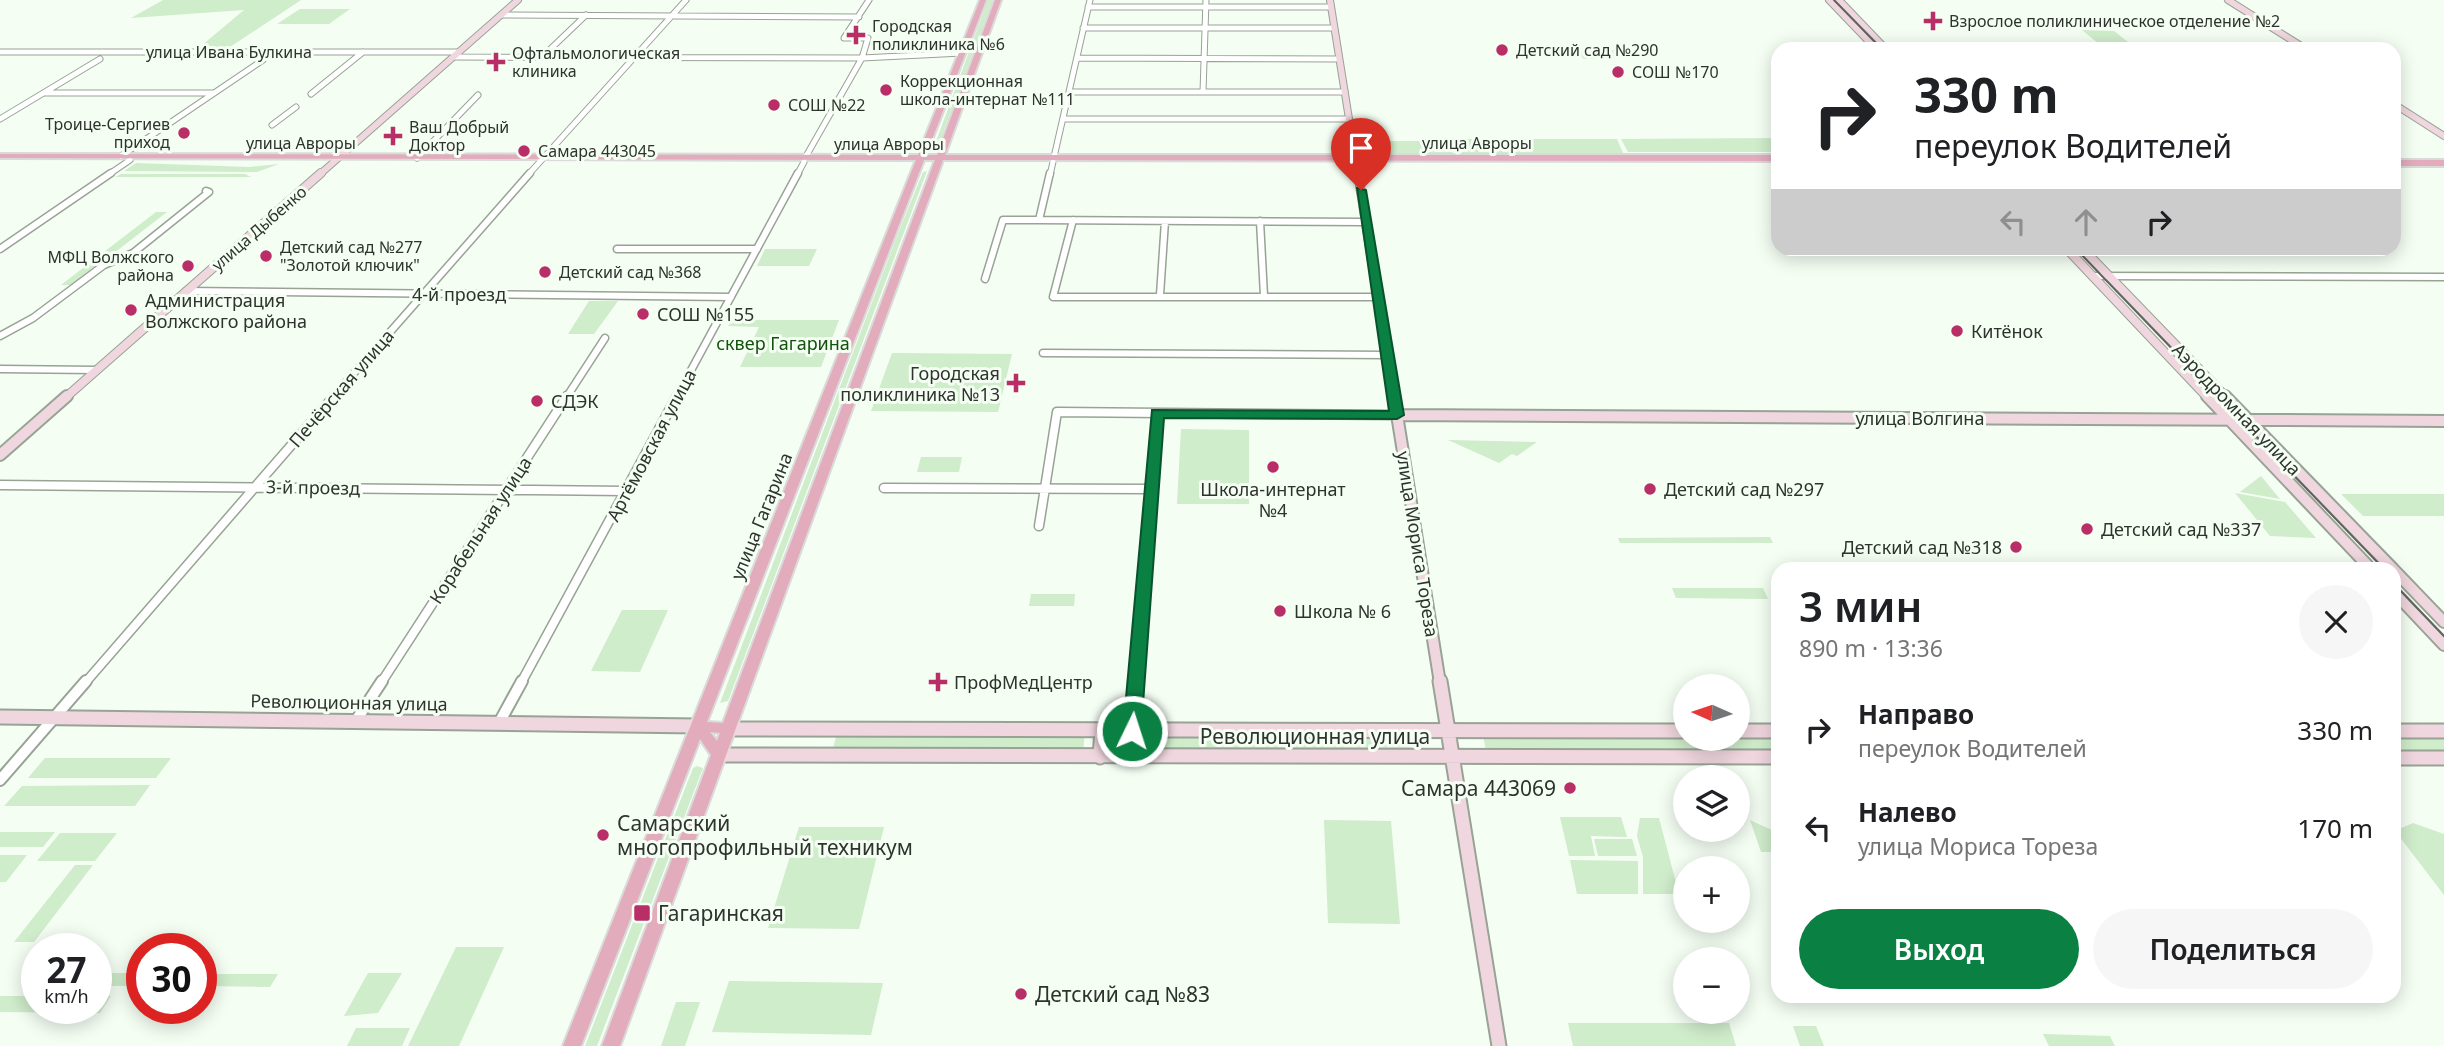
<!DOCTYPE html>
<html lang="ru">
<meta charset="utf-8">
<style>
:root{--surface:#fff;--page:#f6f6f6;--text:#202124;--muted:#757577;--accent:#0b8043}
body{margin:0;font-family:"Noto Sans",sans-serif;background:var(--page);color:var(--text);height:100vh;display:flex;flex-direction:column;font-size:26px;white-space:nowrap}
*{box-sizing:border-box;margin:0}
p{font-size:23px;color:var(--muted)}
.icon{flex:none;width:38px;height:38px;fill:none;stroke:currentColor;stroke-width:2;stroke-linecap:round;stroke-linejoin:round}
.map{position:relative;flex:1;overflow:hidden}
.details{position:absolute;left:1771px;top:562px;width:630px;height:441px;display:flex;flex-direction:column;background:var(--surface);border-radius:21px;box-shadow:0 4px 18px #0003}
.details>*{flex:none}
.guide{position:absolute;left:1771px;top:42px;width:630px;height:214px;border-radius:21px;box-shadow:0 4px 18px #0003;background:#fff;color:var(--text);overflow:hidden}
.needle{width:46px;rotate:273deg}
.buttons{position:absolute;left:1673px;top:674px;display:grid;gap:14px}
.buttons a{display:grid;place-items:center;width:77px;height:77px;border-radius:50%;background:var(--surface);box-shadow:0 4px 18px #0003;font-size:35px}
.speed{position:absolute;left:21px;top:933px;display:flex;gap:14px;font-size:35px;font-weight:700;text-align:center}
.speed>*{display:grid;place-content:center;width:91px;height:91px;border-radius:50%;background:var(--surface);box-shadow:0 4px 18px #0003;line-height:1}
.speed small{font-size:18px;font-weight:400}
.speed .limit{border:10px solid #d22;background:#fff;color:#111}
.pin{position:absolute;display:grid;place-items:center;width:60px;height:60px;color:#fff;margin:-72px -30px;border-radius:50% 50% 50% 0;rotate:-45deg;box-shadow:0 0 7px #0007}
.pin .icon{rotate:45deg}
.me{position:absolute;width:77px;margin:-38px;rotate:4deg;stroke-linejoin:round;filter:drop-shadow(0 0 5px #0008)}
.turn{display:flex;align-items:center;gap:24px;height:147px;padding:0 28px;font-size:32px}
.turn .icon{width:91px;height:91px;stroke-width:2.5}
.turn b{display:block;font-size:49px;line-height:60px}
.lanes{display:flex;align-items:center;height:66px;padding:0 28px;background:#0003;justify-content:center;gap:35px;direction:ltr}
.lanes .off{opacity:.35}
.round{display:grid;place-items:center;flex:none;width:74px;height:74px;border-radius:37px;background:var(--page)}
.overview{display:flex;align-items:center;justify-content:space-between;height:119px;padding:0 28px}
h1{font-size:42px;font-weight:600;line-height:52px}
.cta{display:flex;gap:14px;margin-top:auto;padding:14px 28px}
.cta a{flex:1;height:80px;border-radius:42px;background:var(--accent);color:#fff;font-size:28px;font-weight:600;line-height:80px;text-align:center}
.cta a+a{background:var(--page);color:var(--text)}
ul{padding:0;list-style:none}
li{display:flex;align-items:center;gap:21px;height:98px;padding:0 28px}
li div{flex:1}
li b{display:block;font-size:26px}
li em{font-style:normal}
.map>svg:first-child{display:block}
.green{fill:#cfeccb}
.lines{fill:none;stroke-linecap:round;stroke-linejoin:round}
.street-far3-casing{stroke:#98a396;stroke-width:7}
.street-far2-casing{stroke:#98a396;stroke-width:9}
.street-far1-casing{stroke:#98a396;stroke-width:11}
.street-casing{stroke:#98a396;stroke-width:14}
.secondary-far3-casing{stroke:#98a396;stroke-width:8}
.secondary-far2-casing{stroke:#98a396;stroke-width:10}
.secondary-far1-casing{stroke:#98a396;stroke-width:14}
.secondary-casing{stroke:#98a396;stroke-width:17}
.primary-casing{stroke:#d9dad9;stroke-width:4}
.street-far3{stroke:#fff;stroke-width:5}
.street-far2{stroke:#fff;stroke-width:6}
.street-far1{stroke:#fff;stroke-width:8}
.street{stroke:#fff;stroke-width:10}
.secondary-far3{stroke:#f0d6de;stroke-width:6}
.secondary-far2{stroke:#f0d6de;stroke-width:8}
.secondary-far1{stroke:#f0d6de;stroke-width:10}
.secondary{stroke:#f0d6de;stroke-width:13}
.primary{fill:#e2acbd;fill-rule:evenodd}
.tram{stroke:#60665f;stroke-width:2}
.route{fill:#0b8043;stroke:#07532c;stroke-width:2}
.poi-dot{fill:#b92e67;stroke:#f4fef3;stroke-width:2.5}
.labels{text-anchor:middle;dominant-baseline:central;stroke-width:6;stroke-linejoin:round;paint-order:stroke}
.far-poi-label{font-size:16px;fill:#2e332d;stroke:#f4fef3;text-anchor:start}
.far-street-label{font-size:16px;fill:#2e332d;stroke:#f4fef3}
.street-label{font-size:18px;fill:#2e332d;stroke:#f4fef3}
.poi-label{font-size:18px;fill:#2e332d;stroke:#f4fef3;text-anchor:start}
.park-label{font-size:18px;fill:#12520a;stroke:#f4fef3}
.near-street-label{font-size:21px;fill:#2e332d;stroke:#f4fef3}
.near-poi-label{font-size:21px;fill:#2e332d;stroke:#f4fef3;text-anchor:start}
</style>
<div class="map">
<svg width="2444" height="1046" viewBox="0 0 2444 1046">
<rect width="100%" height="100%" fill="#f4fef3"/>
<!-- green -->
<path class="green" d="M163 0H301L224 51H195L244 10 131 18Z
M988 0H993L938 146 934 147Z
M300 9H350L329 24H277Z
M2082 30 2114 31 2137 49 2104 48Z
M1583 50H1621L1629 57 1584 59 1577 53Z
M1778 138V152H1628L1621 139Z
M1457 139H1617L1623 153H1462Z
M1367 141H1449L1453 153H1369Z
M136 163 249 167 279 164 257 172 124 171Z
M927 171 728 701 720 703 899 231 923 172Z
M121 174H245L251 177H115Z
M156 212H167L105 260 95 262H100L70 285H61Z
M765 249H817L809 266H757Z
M589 301H618L594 334H568Z
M732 320H839L821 367H740L759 327 728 326Z
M892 353 1012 354 998 412 871 411Z
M1181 429 1249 430V504H1177Z
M1448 440 1537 442 1517 456 1512 454 1499 463Z
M921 457H962L959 472H917Z
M2261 476 2280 499 2240 492Z
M2235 493 2285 502 2316 538 2270 536Z
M2341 494H2444V516H2363Z
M1770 537 1773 543H1620L1618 538Z
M1672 588H1763L1768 599 1676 598Z
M1031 594H1075L1074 606H1029Z
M622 610H668L640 672 591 671Z
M1482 731 1685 733V738H1738V733H1778V750H1486Z
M1409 732 1412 751 1124 750 1126 733Z
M837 734H1085L1083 751H832Z
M2394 735 2444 736V752L2394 751Z
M45 758H171L156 778H28Z
M697 766 703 768 597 1046H585L693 768Z
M150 785 135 806H4L22 786Z
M1560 817H1621L1627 837 1591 836 1595 856H1569Z
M1640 818H1659L1679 894H1643V857L1637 836Z
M1324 820 1391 821 1400 924 1328 923Z
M1750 820 1778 833V852H1761Z
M2413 823 2444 834V895L2399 836V829Z
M799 827H884L859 929 768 928Z
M0 832H55L43 847H0Z
M60 833H117L95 861H37Z
M1594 839H1632L1637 856H1598Z
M0 855H27L6 882H0Z
M1570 860 1638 861V894H1577Z
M75 865H93L34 942H14Z
M456 947H504L459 1046H408Z
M96 973H142V986H96Z
M368 973H402L378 1013 344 1016Z
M201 974H278L270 987 201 986Z
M729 981 883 983 871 1035 712 1032Z
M0 996H37V1008H96V996H111L100 1013 0 1012Z
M676 1002H700L685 1046H661Z
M1568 1023H1729L1736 1046H1573Z
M1793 1026H1816L1824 1046H1800Z
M356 1028H410L402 1046H347Z
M2043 1034 2110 1036 2115 1046H2049Z"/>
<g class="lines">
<!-- street-far3 casing -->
<g class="street-far3-casing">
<path id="street-far3" d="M1088 7H1331
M501 15 859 17
M1083 28H1334
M0 52H459
M454 57 862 58 962 53
M542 57 586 15
M1077 58 1339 59
M1069 92H1345
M1203 92 1206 0
M44 93H213
M311 94 363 52
M0 119 100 59
M1063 119H1349
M272 125 296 107
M121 156 263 60
M1054 157 1090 0
M417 158 478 95
M805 158 862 58 868 38H844L869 0
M108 175 130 160
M528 175 686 0
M797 175 804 162
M1050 175 1053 162"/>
</g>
<!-- street-far2 casing -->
<g class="street-far2-casing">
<path id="street-far2" d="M1039 220 1366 222
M1073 220 1053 297H1378
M1260 221 1264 296
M0 249 111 173
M617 249H757
M2092 276 2444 277
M985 279 1003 220H1039L1050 173
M186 291 731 297
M1160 295 1165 221
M0 336 33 318 104 265 133 253 209 192 206 191
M1043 353 1387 355
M0 369 97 370
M332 398 530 173
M566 398 605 338
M676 398 798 173"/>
</g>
<!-- street-far1 casing -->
<g class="street-far1-casing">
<path id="street-far1" d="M0 485 626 491
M884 488 1151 489
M1039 526 1057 412 1397 415
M85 683 334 396
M381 683 567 396
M521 683 677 396
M1136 683 1157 413"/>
</g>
<!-- street casing -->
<g class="street-casing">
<path id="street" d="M355 722 382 681
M499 723 522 681
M1132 731 1136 681
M0 780 86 681"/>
</g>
<!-- secondary-far3 casing -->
<g class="secondary-far3-casing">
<path id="secondary-far3" d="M1330 0 1358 175
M1829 0 1876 49
M1839 0 1886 49
M2228 0 2306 49
M2394 104 2444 136
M319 175 518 0"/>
</g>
<!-- secondary-far2 casing -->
<g class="secondary-far2-casing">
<path id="secondary-far2" d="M1358 173 1394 398
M2066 248 2208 398
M2082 248 2227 398
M65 398 321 173"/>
</g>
<!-- secondary-far1 casing -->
<g class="secondary-far1-casing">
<path id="secondary-far1" d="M1394 396 1440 683
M2207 396 2371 569
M2225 396 2393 569
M1397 415 2444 421
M0 455 67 396
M2394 570 2444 622
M2394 592 2444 645"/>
</g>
<!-- secondary casing -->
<g class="secondary-casing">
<path id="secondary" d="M1440 681 1499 1046
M0 717 698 726
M729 729 1685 731
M1738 731H1778
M2394 731H2444
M719 755 1778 757
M1100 757 1102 731
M2394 758H2444"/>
</g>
<!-- primary casing -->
<g class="primary-casing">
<path id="primary" d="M980 0H986L926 155H937L995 0H1001L945 155H1778V161L943 160 620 1046H602L711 755 700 739 581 1046H563L916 160 0 158V154L918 155ZM924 160H935L723 723 707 722ZM710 732 720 733 717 741Z
M2394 160H2444V166H2394Z"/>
</g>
<!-- street-far3 -->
<use href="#street-far3" class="street-far3"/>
<!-- street-far2 -->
<use href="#street-far2" class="street-far2"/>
<!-- street-far1 -->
<use href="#street-far1" class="street-far1"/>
<!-- street -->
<use href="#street" class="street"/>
<!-- secondary-far3 -->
<use href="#secondary-far3" class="secondary-far3"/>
<!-- secondary-far2 -->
<use href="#secondary-far2" class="secondary-far2"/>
<!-- secondary-far1 -->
<use href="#secondary-far1" class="secondary-far1"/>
<!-- secondary -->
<use href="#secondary" class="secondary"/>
<!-- primary -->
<use href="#primary" class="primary"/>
<!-- tram -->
<path class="tram" d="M1834 0 1882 49
M2075 248 2384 569
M2394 584 2444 636"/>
</g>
<!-- route -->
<path class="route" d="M1357 188 1366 190 1404 415 1397 419 1164 418 1141 731 1132 737 1125 735 1123 731 1152 410 1389 411Z"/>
<!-- markers -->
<g class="poi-dot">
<path d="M1929.5 10.5h7v7h7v7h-7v7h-7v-7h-7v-7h7z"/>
<path d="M852.5 24.5h7v7h7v7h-7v7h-7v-7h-7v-7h7z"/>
<circle cx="1502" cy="50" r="7"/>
<path d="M492.5 51.5h7v7h7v7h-7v7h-7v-7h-7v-7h7z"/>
<circle cx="1618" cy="72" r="7"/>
<circle cx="886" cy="90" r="7"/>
<circle cx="774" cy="105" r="7"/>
<circle cx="184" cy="133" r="7"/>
<path d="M389.5 125.5h7v7h7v7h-7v7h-7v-7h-7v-7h7z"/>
<circle cx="524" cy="151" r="7"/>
<circle cx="266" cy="256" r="7"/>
<circle cx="188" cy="266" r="7"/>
<circle cx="545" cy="272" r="7"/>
<circle cx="131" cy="310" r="7"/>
<circle cx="643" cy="314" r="7"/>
<circle cx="1957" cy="331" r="7"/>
<path d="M1012.5 372.5h7v7h7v7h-7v7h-7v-7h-7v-7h7z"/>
<circle cx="537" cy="401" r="7"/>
<circle cx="1273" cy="467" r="7"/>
<circle cx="1650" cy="489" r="7"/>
<circle cx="2087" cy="529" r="7"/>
<circle cx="2016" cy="547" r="7"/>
<circle cx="1280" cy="611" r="7"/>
<path d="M934.5 671.5h7v7h7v7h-7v7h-7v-7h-7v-7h7z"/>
<circle cx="1570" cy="788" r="7"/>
<circle cx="603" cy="835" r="7"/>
<rect x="633" y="904" width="18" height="18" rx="3.5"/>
<circle cx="1021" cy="994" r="7"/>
</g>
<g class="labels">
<!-- far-poi labels -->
<g class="far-poi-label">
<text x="1949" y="21">Взрослое поликлиническое отделение №2</text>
<text x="872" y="26">Городская<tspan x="872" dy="18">поликлиника №6</tspan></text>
<text x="1516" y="50">Детский сад №290</text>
<text x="512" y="53">Офтальмологическая<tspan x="512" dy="18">клиника</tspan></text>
<text x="1632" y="72">СОШ №170</text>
<text x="900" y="81">Коррекционная<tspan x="900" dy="18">школа-интернат №111</tspan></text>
<text x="788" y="105">СОШ №22</text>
<text x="170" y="124" text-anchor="end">Троице-Сергиев<tspan x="170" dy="18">приход</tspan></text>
<text x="409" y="127">Ваш Добрый<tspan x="409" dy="18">Доктор</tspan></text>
<text x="538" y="151">Самара 443045</text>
<text x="280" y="247">Детский сад №277<tspan x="280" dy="18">"Золотой ключик"</tspan></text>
<text x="174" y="257" text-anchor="end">МФЦ Волжского<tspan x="174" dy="18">района</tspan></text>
<text x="559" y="272">Детский сад №368</text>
</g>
<!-- far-street labels -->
<g class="far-street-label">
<text x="229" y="52">улица Ивана Булкина</text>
<text x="301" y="143">улица Авроры</text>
<text x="1477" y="143">улица Авроры</text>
<text x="889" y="144">улица Авроры</text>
<text transform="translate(259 228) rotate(-41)">улица Дыбенко</text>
</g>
<!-- street labels -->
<g class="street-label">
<text x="459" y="294">4-й проезд</text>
<text transform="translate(341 388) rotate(-49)">Печёрская улица</text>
<text transform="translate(2237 409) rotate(46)">Аэродромная улица</text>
<text x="1920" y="418">улица Волгина</text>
<text transform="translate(651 445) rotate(-62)">Артёмовская улица</text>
<text transform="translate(313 487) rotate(1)">3-й проезд</text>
<text transform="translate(761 516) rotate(-68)">улица Гагарина</text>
<text transform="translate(480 530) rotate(-57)">Корабельная улица</text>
<text transform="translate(1418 544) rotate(81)">улица Мориса Тореза</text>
<text transform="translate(349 702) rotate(1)">Революционная улица</text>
</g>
<!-- poi labels -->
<g class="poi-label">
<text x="145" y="300">Администрация<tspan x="145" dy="21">Волжского района</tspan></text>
<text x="657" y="314">СОШ №155</text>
<text x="1971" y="331">Китёнок</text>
<text x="1000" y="373" text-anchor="end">Городская<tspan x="1000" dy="21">поликлиника №13</tspan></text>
<text x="551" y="401">СДЭК</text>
<text x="1273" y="489" text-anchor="middle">Школа-интернат<tspan x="1273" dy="21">№4</tspan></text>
<text x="1664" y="489">Детский сад №297</text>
<text x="2101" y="529">Детский сад №337</text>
<text x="2002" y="547" text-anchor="end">Детский сад №318</text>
<text x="1294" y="611">Школа № 6</text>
<text x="954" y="682">ПрофМедЦентр</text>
</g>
<!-- park labels -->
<g class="park-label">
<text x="783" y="343">сквер Гагарина</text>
</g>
<!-- near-street labels -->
<g class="near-street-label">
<text x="1315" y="736">Революционная улица</text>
</g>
<!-- near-poi labels -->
<g class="near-poi-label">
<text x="1556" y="788" text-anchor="end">Самара 443069</text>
<text x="617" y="823">Самарский<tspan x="617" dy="24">многопрофильный техникум</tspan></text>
<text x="658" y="913">Гагаринская</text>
<text x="1035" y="994">Детский сад №83</text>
</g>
</g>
</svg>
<div class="buttons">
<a><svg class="needle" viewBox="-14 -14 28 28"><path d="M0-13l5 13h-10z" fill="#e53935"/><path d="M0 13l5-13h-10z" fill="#757577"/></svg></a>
<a><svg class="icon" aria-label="layers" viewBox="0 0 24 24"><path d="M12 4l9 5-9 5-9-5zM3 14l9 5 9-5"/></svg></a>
<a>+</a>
<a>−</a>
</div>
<div class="speed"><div>27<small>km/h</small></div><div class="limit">30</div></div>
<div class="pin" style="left:1361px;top:190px;background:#d93025"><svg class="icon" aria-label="arrive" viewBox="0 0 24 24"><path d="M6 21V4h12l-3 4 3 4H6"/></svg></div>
<svg class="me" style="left:1132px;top:731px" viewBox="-20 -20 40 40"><circle r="17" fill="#0b8043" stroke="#fff" stroke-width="3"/><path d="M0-11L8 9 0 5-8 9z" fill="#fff"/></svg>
<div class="guide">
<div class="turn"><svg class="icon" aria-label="right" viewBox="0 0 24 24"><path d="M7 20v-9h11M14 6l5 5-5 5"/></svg><div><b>330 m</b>переулок Водителей</div></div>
<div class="lanes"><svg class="icon off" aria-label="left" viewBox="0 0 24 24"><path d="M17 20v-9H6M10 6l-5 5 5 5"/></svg><svg class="icon off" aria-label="ahead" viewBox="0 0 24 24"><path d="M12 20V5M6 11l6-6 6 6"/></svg><svg class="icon" aria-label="right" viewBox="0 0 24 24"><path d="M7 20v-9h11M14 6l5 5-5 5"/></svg></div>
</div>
<section class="details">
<div class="overview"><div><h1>3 мин</h1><p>890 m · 13:36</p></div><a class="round"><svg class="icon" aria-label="close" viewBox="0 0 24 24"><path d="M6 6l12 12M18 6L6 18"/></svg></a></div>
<ul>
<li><svg class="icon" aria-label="right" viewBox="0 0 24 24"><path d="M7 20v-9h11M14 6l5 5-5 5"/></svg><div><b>Направо</b><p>переулок Водителей</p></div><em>330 m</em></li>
<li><svg class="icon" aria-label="left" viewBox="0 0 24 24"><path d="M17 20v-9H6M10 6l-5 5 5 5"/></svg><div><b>Налево</b><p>улица Мориса Тореза</p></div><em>170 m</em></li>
</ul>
<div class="cta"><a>Выход</a><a>Поделиться</a></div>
</section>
</div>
